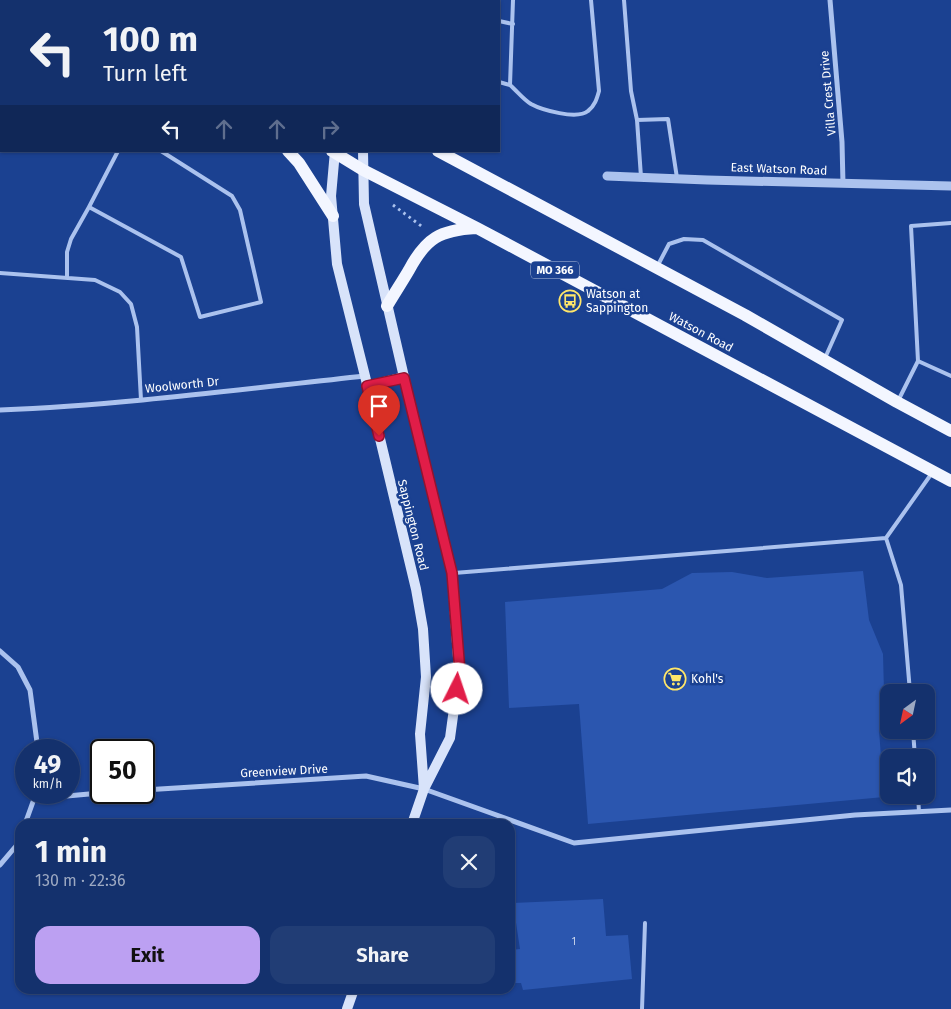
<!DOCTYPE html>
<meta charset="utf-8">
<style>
:root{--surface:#14316d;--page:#213d75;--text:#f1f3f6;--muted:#9da9c2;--line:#334c80;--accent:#bca0f2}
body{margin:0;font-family:"Fira Sans",sans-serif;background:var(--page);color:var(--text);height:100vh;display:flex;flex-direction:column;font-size:19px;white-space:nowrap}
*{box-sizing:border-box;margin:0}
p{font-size:16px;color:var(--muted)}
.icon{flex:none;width:28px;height:28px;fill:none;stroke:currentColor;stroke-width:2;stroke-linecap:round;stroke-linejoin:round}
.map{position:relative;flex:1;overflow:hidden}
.drawer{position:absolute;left:15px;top:819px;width:500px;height:175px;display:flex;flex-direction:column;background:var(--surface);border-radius:15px;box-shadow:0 1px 4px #0004,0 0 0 1px var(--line)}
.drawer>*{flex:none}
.top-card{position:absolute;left:0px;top:0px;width:500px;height:152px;box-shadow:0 1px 4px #0004,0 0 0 1px var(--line);background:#14316d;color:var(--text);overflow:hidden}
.needle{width:32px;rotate:213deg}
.tools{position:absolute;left:880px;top:684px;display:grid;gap:10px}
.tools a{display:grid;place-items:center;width:55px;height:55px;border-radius:10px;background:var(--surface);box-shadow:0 1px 4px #0004,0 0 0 1px var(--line);font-size:25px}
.speed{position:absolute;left:15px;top:739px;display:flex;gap:10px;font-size:25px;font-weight:700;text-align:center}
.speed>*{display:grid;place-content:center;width:65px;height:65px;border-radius:50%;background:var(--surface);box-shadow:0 1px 4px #0004,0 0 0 1px var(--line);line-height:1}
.speed small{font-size:12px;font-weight:400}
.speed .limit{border:2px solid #111;border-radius:8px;background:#fff;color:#111}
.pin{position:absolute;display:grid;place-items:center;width:42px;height:42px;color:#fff;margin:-51px -21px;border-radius:50% 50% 50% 0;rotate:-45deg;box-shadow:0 0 5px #0007}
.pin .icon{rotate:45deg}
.me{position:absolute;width:55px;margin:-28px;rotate:4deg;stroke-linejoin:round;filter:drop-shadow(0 0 4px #0008)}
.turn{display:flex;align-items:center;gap:18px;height:105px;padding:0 20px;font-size:22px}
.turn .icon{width:65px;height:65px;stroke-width:2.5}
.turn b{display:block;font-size:35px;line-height:42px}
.lanes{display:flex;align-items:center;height:48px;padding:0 20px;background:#0003;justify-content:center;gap:25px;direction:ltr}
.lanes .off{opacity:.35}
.round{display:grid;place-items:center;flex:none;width:52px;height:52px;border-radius:15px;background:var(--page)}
.overview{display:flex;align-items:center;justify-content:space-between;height:85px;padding:0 20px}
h1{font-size:30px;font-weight:700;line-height:38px}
.button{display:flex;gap:10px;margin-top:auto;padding:10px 20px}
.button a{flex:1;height:58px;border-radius:15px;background:var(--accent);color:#111;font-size:20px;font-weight:700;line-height:58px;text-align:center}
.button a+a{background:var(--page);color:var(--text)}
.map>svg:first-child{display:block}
.building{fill:#2b56af}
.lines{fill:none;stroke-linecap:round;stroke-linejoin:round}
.path{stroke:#abc2ee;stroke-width:3;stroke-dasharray:2.5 4;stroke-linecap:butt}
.service{stroke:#abc2ee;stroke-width:4}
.minor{stroke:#abc2ee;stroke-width:5}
.tertiary{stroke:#abc2ee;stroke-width:9}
.secondary{stroke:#d8e3fa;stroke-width:10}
.primary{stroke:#f3f6ff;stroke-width:12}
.route-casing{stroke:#92132f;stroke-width:12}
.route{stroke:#e11d48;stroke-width:9}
.labels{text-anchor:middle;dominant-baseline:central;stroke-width:5;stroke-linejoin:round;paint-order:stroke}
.number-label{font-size:10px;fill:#cad5eb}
.shield{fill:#1b4191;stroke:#bbc6de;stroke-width:1}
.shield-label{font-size:11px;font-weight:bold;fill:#fff}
.street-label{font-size:12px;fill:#fff;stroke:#1b4191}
.poi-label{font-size:12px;fill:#fff;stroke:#1b4191;text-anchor:start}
</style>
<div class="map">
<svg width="951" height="1009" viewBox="0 0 951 1009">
<rect width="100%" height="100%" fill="#1b4191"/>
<!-- building -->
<path class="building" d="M863 571 869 620 883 654 884 692 879 730 884 797 588 824 579 704 509 708 505 602 662 589 692 573 732 572 767 578Z
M603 899 606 936 628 935 632 979 523 990 521 983H510V950L520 949 513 903Z"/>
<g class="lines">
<!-- path -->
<path class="path" d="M393 205 424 228"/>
<!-- service -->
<path class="service" d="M334 0 337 1
M624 0 631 91 637 120
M216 1 217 0
M292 1 293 0
M499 21 513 24
M0 60H1
M499 82 510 85 513 0
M510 85C517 91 523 99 531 104 542 110 577 120 588 111 595 106 597 98 599 91L591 0
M641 177 637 120 668 119 677 178
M89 207 118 151
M658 265 669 244 684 239 703 240 842 320 825 358
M0 273 95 280 120 292 131 304 137 327 141 400
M67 278V252L71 239 89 207 181 257 200 317 261 302 240 210 232 196 161 151
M918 361 911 226 951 223
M898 401 918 361 951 376
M886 538 901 585 910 692
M454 573 886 538 932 473
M913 730 915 758
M918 795 919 812
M642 1009 645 923"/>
<!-- minor -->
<path class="minor" d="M830 0 842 142 843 184
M0 410C122 405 243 389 365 376
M0 651 18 667 30 690 38 750
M144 790 366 776 424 789 574 843 855 815 951 810
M35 792 34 799 111 792
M25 824 34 799
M0 865 16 846 20 837"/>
<!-- tertiary -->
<path class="tertiary" d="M607 176 707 180 951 186"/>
<!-- secondary -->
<path class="secondary" d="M372 1V0
M335 151 331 196 337 264 365 376 416 589 423 629 426 677 420 734 424 789
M363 151 364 204 404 377 452 573 459 672 450 738 424 789 412 824
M367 386 404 377
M347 1009 354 989"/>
<!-- primary -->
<path class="primary" d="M47 0 49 1
M141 0 144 1
M288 151 299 163 333 216
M332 151 363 170 477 228 951 481
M438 151 745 315 897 402 951 431
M387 306C394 294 402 282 409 270 426 238 440 230 476 228"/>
</g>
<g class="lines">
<!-- route casing -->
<g class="route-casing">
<path id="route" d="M379 436 367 386 404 378 452 573 460 672 457 689"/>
</g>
<!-- route -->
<use href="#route" class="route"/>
</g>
<!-- icons -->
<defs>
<g id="bus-ring" transform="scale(1.125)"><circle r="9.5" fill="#1b4191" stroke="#ffe669" stroke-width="1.5"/><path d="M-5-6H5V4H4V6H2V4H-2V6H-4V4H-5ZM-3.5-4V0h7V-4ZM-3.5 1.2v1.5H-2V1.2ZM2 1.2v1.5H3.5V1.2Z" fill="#ffe669"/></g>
<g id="supermarket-ring" transform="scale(1.125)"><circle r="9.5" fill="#1b4191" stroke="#ffe669" stroke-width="1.5"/><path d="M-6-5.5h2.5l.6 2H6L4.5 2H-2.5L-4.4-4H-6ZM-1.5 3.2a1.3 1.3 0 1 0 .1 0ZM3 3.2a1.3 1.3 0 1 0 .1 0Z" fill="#ffe669"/></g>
</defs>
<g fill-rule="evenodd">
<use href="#bus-ring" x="570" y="301"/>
<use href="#supermarket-ring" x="675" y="679"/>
</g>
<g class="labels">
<!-- number labels -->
<g class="number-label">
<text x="574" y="942">1</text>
</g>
<!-- shield labels -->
<rect class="shield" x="531" y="261.5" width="48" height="17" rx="4"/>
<g class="shield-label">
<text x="555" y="270">MO 366</text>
</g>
<!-- street labels -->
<g class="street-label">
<text transform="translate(828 93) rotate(-95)">Villa Crest Drive</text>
<text transform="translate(779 169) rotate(2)">East Watson Road</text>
<text transform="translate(701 332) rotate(28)">Watson Road</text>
<text transform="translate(182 385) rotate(-6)">Woolworth Dr</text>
<text transform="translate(413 525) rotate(76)">Sappington Road</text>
<text transform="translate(284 771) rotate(-3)">Greenview Drive</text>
</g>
<!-- poi labels -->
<g class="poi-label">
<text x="586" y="294">Watson at<tspan x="586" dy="14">Sappington</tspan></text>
<text x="691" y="679">Kohl's</text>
</g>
</g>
</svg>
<div class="tools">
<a><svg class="needle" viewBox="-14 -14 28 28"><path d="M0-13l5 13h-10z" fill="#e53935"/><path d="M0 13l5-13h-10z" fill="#9da9c2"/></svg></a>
<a><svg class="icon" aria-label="sound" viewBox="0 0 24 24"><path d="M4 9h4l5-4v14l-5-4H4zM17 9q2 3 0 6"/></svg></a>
</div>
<div class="speed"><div>49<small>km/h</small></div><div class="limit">50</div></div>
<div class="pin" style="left:379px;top:436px;background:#d93025"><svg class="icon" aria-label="arrive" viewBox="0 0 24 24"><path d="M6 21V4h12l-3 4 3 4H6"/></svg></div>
<svg class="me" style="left:457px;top:689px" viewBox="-20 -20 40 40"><circle r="19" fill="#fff"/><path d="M0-13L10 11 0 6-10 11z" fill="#e11d48"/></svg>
<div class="top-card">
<div class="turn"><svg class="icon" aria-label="left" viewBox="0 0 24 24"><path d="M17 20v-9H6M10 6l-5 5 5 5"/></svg><div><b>100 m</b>Turn left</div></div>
<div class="lanes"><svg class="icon" aria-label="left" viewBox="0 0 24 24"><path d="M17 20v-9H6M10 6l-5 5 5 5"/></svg><svg class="icon off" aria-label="ahead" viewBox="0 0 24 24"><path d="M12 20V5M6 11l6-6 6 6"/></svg><svg class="icon off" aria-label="ahead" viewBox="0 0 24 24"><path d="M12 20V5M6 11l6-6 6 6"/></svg><svg class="icon off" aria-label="right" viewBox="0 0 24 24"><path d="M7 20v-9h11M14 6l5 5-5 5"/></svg></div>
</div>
<section class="drawer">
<div class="overview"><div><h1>1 min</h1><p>130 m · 22:36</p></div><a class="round"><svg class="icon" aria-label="close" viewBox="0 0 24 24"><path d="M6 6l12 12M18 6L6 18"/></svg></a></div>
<div class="button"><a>Exit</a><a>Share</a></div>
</section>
</div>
